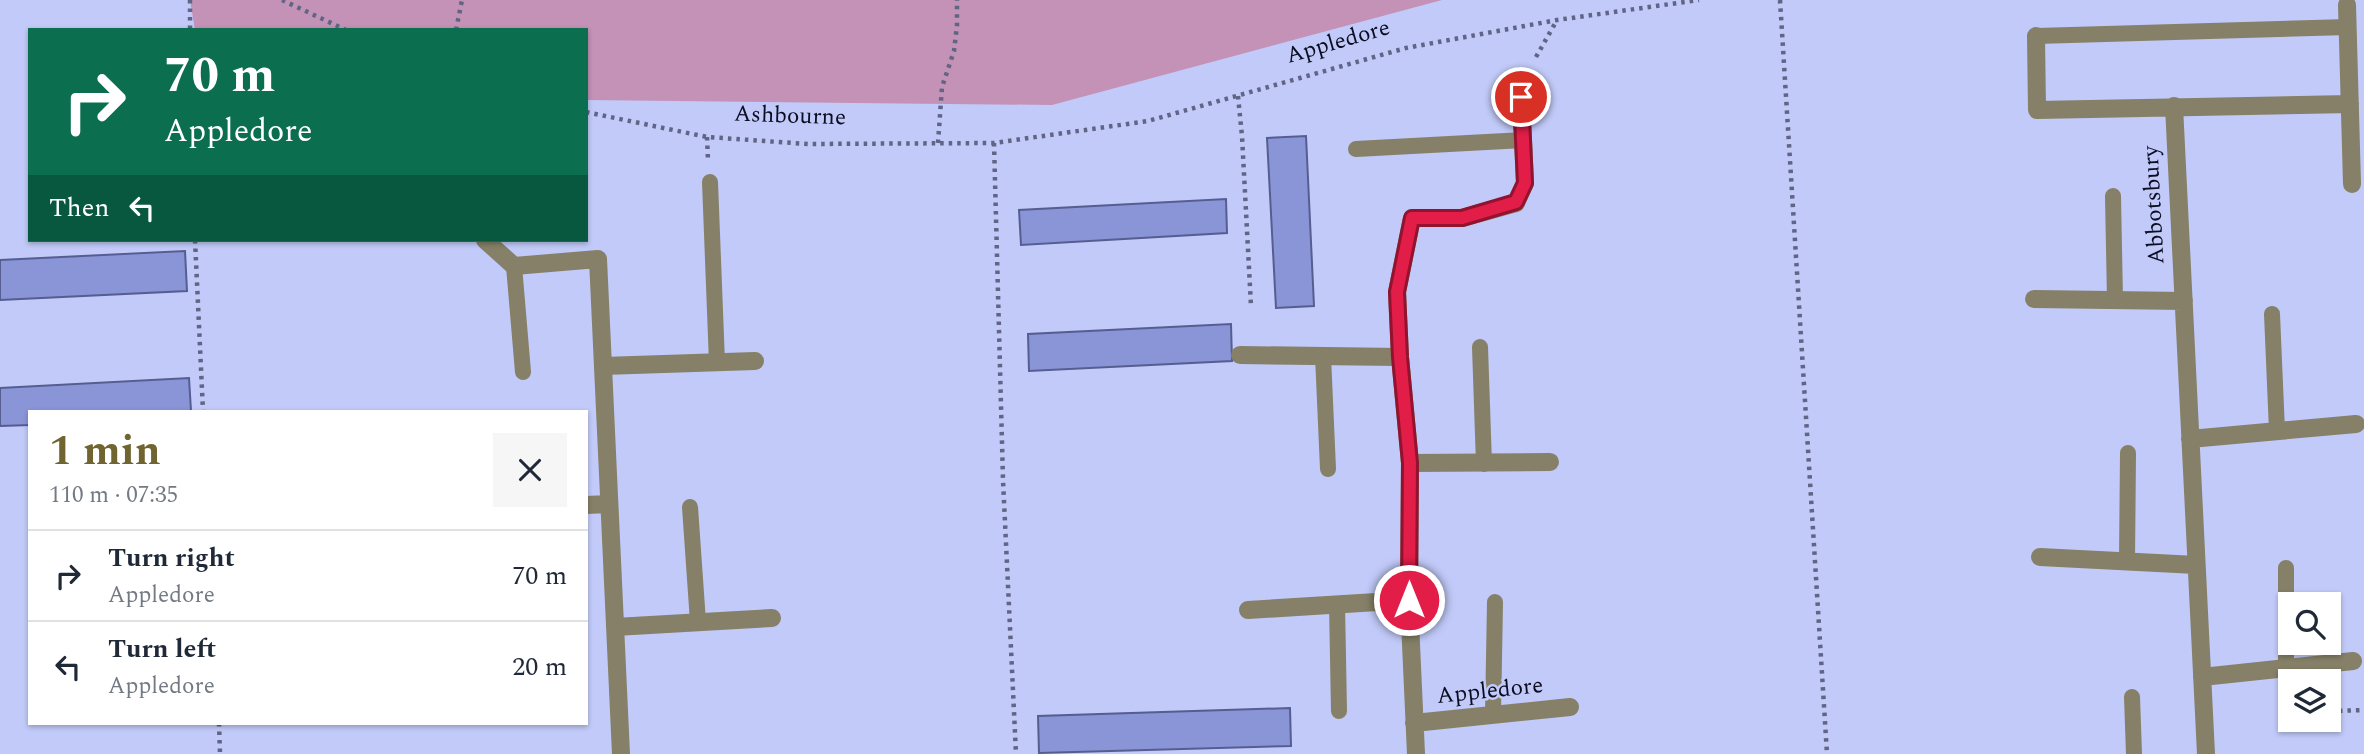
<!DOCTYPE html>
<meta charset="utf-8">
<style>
:root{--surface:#fff;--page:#f6f6f7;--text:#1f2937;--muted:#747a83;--line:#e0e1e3;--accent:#706531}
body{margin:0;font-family:Spectral,serif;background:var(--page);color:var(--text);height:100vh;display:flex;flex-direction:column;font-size:26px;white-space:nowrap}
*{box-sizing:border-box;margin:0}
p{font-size:23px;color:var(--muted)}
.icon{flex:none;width:38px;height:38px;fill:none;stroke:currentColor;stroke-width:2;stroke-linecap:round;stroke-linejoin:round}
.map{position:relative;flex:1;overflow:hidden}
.details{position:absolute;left:28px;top:410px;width:560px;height:315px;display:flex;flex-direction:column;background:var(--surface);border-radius:0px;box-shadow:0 2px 5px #0004}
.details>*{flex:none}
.hud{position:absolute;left:28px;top:28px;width:560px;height:214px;border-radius:0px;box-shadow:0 2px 5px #0004;background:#0b6e4f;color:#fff;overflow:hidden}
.fabs{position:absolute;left:2278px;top:592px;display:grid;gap:14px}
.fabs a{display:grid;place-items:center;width:63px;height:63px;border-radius:0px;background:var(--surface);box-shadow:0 2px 5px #0004;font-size:35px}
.pin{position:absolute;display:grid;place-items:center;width:60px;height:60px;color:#fff;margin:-30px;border:4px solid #fff;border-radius:50%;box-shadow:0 2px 7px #0007}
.me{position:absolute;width:77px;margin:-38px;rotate:0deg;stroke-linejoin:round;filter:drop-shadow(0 0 5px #0008)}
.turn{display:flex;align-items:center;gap:24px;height:147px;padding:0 21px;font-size:32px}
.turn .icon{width:91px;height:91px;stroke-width:2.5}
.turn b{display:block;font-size:49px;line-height:60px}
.then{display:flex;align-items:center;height:66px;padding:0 21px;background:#0003;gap:14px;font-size:26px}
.round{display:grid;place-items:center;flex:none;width:74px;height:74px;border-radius:0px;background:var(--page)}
.head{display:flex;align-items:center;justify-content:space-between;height:119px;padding:0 21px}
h1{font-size:42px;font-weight:700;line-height:52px;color:var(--accent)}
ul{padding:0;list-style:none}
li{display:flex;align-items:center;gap:21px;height:91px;padding:0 21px;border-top:2px solid var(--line)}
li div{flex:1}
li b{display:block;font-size:26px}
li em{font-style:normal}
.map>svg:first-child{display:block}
.green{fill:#c392b6}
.building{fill:#8a95d8;stroke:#565d90;stroke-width:2}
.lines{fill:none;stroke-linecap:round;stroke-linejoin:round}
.path{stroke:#606585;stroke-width:4.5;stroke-dasharray:3.5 5;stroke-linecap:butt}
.service{stroke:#858067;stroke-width:16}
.minor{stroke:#858067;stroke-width:18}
.route-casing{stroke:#92132f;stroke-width:18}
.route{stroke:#e11d48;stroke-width:12}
.labels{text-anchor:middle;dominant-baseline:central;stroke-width:5;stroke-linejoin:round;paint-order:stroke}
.street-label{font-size:23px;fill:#0b0d21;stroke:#c1caf8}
</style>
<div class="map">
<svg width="2364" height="754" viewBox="0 0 2364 754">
<rect width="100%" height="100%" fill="#c1caf8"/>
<!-- green -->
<path class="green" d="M190 0H1442L1052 105 586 100V30H195Z"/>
<!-- building -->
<path class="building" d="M1306 136 1314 306 1276 308 1267 138Z
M1226 199 1227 233 1021 245 1019 210Z
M185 251 187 291 0 300V260Z
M1231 324 1232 361 1029 371 1028 334Z
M189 378 191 411H30V425L0 426V388Z
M1290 708 1291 746 1039 753 1038 716Z"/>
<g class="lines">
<!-- path -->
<path class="path" d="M190 0V30
M282 0 346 30
M1780 0 1827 754
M456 30 462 0
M1536 57 1557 20
M1238 96 1242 136 1251 306
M586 112 707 137 808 144 994 143 1148 121 1406 48 1557 20 1699 0
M707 137 708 160
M938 143 942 87 954 51 957 25V0
M994 143 1003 480 1016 754
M195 240 203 411
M2331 689 2336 711 2364 710
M219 723 220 754"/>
<!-- service -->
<path class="service" d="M2036 36 2348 27
M1356 149 1524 140
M710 182 717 363
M2113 196 2115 300
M514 266 523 372
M2272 314 2277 431
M1480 347 1484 464
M1323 356 1328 469
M690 507 698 622
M2127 561 2128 453
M1337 604 1339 711
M2286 668V568
M2132 697 2134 754
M1493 715 1495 602"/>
<!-- minor -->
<path class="minor" d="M2347 5 2352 184
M2036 36 2037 110 2350 104
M2174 106 2206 754
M485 240 514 266 598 259 621 754
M2034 299 2184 301
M1240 355 1400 357
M603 366 755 361
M2190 439 2356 424
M1410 463 1550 462
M586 505 609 504
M2040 557 2196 565
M1248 610 1409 600
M615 627 772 618
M2202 677 2353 661
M1414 723 1570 707
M1416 754 1409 600 1410 463 1400 357 1397 292 1412 218H1462L1516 203 1525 183 1520 76"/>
</g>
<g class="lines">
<!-- route casing -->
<g class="route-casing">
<path id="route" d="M1409 600 1410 463 1400 357 1397 292 1412 218H1462L1516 202 1525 183 1521 97"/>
</g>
<!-- route -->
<use href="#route" class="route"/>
</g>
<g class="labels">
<!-- street labels -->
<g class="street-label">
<text transform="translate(1338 42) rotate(-16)">Appledore</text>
<text transform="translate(790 116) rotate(2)">Ashbourne</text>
<text transform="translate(2154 205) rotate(-93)">Abbotsbury</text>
<text transform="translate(1490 691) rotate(-6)">Appledore</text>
</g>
</g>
</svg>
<div class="fabs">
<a><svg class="icon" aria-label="search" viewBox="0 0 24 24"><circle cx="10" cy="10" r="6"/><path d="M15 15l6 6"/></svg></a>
<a><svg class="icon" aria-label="layers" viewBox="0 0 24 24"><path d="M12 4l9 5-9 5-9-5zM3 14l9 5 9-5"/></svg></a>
</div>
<div class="pin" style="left:1521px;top:97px;background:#d93025"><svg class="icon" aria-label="arrive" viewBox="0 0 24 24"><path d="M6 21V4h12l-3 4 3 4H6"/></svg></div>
<svg class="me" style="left:1409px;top:600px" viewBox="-20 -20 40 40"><circle r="17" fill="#e11d48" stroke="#fff" stroke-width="3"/><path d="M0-11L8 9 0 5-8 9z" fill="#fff"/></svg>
<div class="hud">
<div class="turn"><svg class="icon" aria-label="right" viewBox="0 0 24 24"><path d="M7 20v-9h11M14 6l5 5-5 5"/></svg><div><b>70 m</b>Appledore</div></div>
<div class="then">Then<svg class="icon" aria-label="left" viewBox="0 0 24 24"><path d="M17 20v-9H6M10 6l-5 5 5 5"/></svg></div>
</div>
<section class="details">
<div class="head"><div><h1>1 min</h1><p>110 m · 07:35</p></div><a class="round"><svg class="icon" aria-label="close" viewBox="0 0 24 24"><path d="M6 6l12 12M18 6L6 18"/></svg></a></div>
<ul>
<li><svg class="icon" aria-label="right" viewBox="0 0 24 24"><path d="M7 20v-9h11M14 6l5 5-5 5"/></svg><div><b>Turn right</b><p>Appledore</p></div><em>70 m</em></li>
<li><svg class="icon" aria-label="left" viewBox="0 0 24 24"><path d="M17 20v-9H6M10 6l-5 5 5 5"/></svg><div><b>Turn left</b><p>Appledore</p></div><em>20 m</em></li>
</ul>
</section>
</div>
